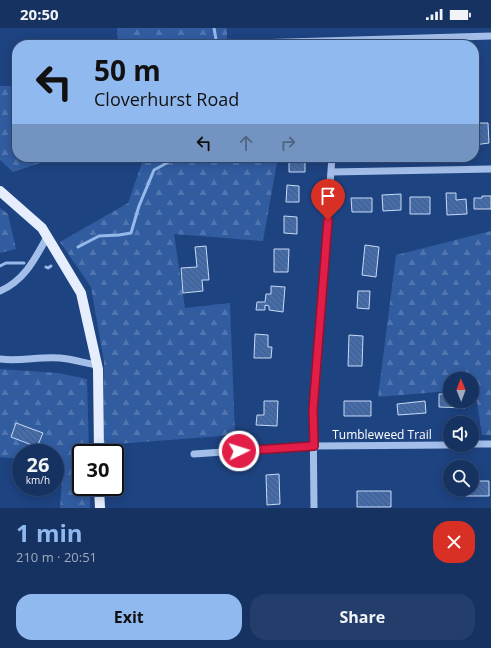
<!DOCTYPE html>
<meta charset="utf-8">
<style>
:root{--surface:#163261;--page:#233e6a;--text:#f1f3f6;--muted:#9eaabd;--line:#354d76;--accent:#90b9f0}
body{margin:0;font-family:"Open Sans",sans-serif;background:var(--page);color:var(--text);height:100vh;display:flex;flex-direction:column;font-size:15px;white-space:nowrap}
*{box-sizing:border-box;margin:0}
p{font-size:13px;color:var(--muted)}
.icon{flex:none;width:22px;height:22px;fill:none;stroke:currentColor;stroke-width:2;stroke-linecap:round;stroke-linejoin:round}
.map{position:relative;height:480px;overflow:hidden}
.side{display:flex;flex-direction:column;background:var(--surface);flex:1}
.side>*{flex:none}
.hud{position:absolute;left:12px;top:12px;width:467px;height:122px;border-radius:16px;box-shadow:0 2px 10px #0003,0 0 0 1px var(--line);background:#90b9f0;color:#111;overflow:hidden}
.needle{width:26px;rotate:359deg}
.controls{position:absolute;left:443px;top:344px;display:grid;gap:8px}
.controls a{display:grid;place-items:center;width:36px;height:36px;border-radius:50%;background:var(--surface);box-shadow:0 2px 10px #0003,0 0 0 1px var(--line);font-size:20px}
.speed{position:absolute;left:12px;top:416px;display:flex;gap:8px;font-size:20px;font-weight:700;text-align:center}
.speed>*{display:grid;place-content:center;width:52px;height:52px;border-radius:50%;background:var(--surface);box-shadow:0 2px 10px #0003,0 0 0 1px var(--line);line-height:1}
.speed small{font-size:10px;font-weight:400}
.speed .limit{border:2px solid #111;border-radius:6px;background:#fff;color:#111}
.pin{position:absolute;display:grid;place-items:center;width:34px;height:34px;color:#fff;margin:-41px -17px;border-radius:50% 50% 50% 0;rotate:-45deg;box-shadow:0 0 4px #0007}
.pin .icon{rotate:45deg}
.me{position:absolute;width:44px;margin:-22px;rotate:86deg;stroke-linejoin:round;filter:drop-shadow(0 0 3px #0008)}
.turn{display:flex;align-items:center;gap:14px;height:84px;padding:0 16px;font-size:18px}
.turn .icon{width:52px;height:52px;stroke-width:2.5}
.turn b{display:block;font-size:28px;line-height:34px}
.lanes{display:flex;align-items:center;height:38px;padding:0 16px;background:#0003;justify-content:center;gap:20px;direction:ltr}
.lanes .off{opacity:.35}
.round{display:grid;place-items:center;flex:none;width:42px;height:42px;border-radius:16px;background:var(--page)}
.headline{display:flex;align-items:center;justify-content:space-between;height:68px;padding:0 16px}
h1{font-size:24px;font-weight:700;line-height:30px;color:var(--accent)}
.button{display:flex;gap:8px;margin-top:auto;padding:8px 16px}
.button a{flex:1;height:46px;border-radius:16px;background:var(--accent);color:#111;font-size:16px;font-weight:700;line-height:46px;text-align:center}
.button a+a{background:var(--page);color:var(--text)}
.status{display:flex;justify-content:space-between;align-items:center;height:28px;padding:0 20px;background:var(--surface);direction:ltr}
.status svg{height:11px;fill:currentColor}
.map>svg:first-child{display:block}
.forest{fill:url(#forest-firs)}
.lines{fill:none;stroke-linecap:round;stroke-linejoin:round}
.stream{stroke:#96b8eb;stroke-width:3}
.building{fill:url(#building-back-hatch);stroke:#c7daf7}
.minor{stroke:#a3bee9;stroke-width:7}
.major{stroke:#e6eefe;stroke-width:10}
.route-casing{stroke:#92132f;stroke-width:10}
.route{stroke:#e11d48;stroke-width:7}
.labels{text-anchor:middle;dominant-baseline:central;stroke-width:4;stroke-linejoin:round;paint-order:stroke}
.street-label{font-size:12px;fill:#fff;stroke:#1e4381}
</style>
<div class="status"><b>20:50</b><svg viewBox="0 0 49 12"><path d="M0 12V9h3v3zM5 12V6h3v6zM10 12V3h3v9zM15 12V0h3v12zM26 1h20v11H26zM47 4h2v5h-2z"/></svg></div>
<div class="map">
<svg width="491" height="480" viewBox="0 0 491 480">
<defs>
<pattern id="forest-firs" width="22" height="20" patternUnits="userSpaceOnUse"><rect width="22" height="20" fill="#315ca0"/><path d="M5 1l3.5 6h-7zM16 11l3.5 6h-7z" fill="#5074ae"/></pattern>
<pattern id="building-back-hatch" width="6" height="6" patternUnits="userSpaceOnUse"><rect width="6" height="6" fill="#466dab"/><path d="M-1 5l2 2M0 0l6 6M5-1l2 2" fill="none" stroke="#4a5972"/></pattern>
</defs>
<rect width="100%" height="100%" fill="#1e4381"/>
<!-- forest -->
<path class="forest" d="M117 0H227V17H118Z
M0 58H17V129H58L13 144 0 132Z
M144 129H278L263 213 174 206 185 280 230 275 235 407 103 417 104 334 91 259 60 214 128 175Z
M0 180 8 186 16 221 0 225Z
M491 203V407H482L475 361H472V351H450V363L378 369 396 227Z
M0 341 58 345 87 351 89 425H81V459H90V480H60L63 440 55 438V425H21V431L0 429Z"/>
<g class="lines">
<!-- stream -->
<path class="stream" d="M214 0 217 17
M78 219 99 208 119 207 131 205 139 178 154 142 174 131 175 129
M0 238 6 235H24
M46 239 48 240 51 238"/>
</g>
<!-- building -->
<path class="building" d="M474 95H488L489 115 474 117Z
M289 130H305V144H289Z
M287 157 299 158V174H286Z
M446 165H456V172L466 171 467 186 447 187Z
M401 166V182L383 183 382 167Z
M482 168H491V181H474V170H482Z
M410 169H430V186H410Z
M351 170H372V184H352Z
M284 188 297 189V206L284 205Z
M365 217 379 219 376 249 362 247Z
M206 218 209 252H202L203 263 183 265 181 240 197 239 195 219Z
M274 221H289L288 244H274Z
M271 258 285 259 283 284 269 282V278L265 277V282H256L257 274H265L266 266H271Z
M358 263H370L369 281 357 280Z
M255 306 268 307V319H272L271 330H254Z
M349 307 363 308 362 338H348Z
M439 366H450V373H465V380L439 379Z
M264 373H278L277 398 256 397 257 387H264Z
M344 373H371V388H344Z
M425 373 426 385 398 387 397 376Z
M16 395 43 405 37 419 11 409Z
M279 446 280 476 267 477 266 447Z
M472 453H489V468H466V465L459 464V461H472Z
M357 463H391V479H357Z"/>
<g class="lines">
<!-- minor -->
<path class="minor" d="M251 15 491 8
M331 144 491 141
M0 263C24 253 35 231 47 209
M0 331C20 334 40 328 60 330 72 331 85 335 97 337
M472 416H491
M194 426 314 418 450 417
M314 480 313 382 332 129"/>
<!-- major -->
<path class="major" d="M0 163 42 200 81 265 98 341 99 425
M99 459 100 480"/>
</g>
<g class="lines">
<!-- route casing -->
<g class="route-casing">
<path id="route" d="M239 423 314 418 313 382 328 192"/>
</g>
<!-- route -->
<use href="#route" class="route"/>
</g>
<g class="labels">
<!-- street labels -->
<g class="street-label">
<text x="382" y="406">Tumbleweed Trail</text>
</g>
</g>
</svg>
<div class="controls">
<a><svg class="needle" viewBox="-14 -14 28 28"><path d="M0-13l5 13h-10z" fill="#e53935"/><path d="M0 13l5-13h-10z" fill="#9eaabd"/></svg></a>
<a><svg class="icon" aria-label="sound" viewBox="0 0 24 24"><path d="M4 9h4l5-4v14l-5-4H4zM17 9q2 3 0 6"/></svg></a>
<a><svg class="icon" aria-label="search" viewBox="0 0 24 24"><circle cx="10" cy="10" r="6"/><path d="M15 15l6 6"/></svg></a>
</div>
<div class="speed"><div>26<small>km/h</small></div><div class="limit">30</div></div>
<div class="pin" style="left:328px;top:192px;background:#d93025"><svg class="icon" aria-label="arrive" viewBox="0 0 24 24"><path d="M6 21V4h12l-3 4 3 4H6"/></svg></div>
<svg class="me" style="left:239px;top:423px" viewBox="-20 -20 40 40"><circle r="17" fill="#e11d48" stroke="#fff" stroke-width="3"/><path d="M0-11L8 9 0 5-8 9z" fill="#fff"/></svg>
<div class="hud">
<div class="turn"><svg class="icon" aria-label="left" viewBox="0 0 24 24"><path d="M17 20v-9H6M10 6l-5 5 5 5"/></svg><div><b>50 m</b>Cloverhurst Road</div></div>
<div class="lanes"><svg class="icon" aria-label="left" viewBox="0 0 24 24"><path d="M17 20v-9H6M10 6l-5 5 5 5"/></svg><svg class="icon off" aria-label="ahead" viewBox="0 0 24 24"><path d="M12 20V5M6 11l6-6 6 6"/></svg><svg class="icon off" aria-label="right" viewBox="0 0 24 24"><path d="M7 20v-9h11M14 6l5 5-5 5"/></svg></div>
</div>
</div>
<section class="side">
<div class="headline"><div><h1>1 min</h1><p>210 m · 20:51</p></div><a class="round" style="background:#d93025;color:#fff"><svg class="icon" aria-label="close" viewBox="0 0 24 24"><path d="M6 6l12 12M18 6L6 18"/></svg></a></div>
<div class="button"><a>Exit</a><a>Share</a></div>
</section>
